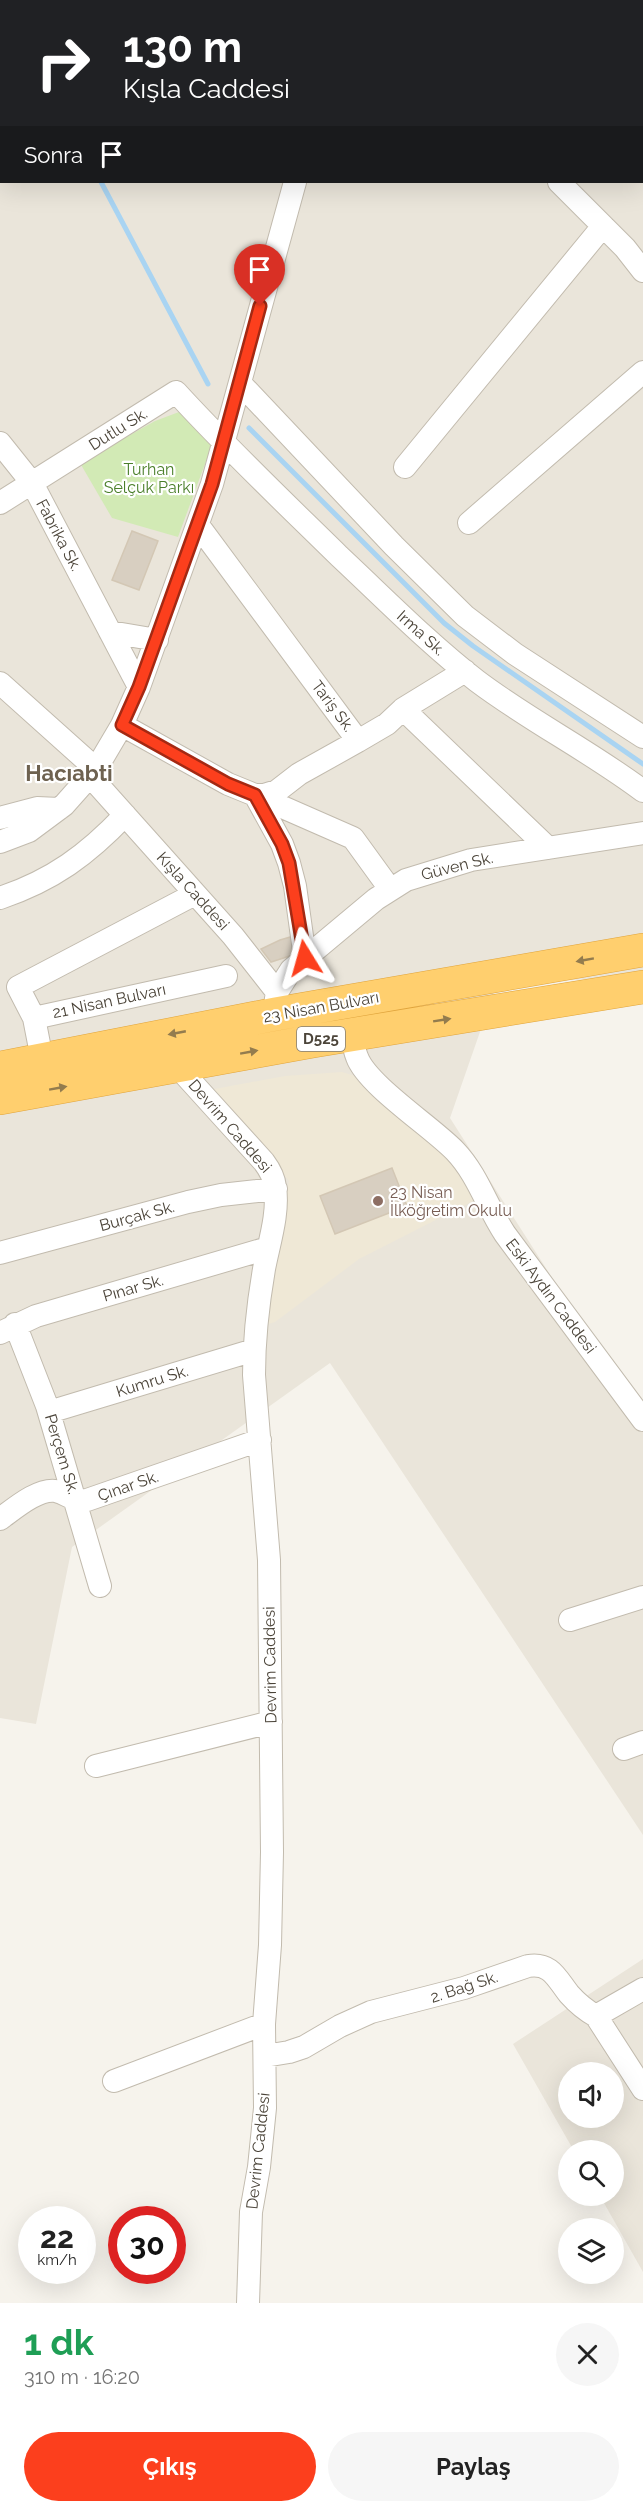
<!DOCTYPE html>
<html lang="tr">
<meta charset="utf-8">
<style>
:root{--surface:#fff;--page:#f6f6f6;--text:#222;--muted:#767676;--accent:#fc3f1d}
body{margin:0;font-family:Raleway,sans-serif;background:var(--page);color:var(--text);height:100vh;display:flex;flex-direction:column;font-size:22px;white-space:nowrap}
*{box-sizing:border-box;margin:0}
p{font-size:20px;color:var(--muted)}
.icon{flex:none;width:33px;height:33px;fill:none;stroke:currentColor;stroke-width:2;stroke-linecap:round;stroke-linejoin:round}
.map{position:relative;height:2303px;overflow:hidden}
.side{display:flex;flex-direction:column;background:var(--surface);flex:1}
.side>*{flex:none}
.banner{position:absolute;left:0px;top:0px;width:644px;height:183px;box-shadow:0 6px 24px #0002;background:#202124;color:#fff;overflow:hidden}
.buttons{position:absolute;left:558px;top:2062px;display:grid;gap:12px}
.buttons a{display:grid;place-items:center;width:66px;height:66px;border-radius:50%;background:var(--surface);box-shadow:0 6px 24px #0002;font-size:30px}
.speed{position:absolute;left:18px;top:2206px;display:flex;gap:12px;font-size:30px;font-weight:700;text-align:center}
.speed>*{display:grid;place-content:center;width:78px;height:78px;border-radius:50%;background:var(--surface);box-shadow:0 6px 24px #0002;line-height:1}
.speed small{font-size:15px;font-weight:400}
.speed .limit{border:9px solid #d22;background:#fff;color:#111}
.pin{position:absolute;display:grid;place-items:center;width:51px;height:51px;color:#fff;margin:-62px -26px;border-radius:50% 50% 50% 0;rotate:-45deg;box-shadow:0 0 6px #0007}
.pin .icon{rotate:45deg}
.me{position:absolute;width:66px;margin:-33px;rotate:352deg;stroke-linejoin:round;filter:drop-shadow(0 0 4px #0008)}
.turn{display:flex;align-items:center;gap:21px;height:126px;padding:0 24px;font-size:27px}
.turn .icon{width:78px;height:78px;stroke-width:2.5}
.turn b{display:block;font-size:42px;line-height:51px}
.then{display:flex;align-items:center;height:57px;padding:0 24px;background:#0003;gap:12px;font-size:22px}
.round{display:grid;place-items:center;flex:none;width:63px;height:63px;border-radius:32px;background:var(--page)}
.headline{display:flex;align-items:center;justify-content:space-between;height:102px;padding:0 24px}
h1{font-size:36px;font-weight:700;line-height:45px;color:#1e9e55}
.primary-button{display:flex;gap:12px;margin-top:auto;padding:12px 24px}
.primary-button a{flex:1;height:69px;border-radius:36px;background:var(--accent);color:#fff;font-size:24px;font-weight:700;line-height:69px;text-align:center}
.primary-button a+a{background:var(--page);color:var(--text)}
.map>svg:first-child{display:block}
.residential{fill:#eae5da;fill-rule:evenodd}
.education{fill:#efe8d6}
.green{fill:#d2eab5}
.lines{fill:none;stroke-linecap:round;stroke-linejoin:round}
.stream{stroke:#a9d4f2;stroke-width:5}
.building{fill:#d8cfc1;stroke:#d3c7b4;stroke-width:1.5}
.minor-casing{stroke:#c2bbae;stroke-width:24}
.highway-casing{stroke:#e0a43c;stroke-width:34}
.minor{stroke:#fff;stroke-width:22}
.highway{stroke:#ffcf6e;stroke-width:33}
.oneway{fill:#937c4e}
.route-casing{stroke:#a42913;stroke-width:15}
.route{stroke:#fc3f1d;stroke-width:10}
.education-dot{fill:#8d6e63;stroke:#fff;stroke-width:2}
.labels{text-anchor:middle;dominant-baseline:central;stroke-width:4.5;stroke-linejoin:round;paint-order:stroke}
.shield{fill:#fff;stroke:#817c74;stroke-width:1.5}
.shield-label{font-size:15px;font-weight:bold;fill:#4b4439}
.street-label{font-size:16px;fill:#4b4439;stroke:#fff}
.park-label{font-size:16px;fill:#4a7f2a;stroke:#fff}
.education-label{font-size:16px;fill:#785e54;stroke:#fff;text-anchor:start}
.district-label{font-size:22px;font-weight:bold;fill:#6e6250;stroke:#fff}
</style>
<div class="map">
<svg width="643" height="2303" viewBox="0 0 643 2303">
<rect width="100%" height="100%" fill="#f6f3ec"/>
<!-- residential -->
<path class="residential" d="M0 0H643V977L497 983 450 1118 643 1420V1835L330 1363 72 1547 36 1724 0 1718ZM2 2H642V182H2Z
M643 1959V2272L600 2196H614V2151H574L513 2044ZM568 2073H614V2118H568Z"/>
<!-- education -->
<path class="education" d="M342 1072 352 1075 363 1082 455 1165 477 1199 359 1259 275 1322 262 1326 289 1181 209 1090 285 1076Z"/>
<!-- green -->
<path class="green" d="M179 412 212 445 178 537 112 518 80 463 155 421Z"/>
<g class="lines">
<!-- stream -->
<path class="stream" d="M5 0 6 2
M101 182 208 384
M249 428 444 623 473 646 643 764"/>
</g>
<!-- building -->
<path class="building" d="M132 531 158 541 139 590 112 580Z
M297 935 299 953 271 962 261 949 280 940Z
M392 1168 407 1206 335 1234 320 1196Z"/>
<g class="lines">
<!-- minor casing -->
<g class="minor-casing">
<path id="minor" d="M315 0 317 2
M541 0 543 2
M385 2 386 0
M623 2 624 0
M642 107 643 108
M642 137 643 136
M559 182 625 248 643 271
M240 383 394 546 465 616 515 654 643 737
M0 443 32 483 139 687
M405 467 603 226
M0 503 176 392C228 449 284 502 339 556 384 598 428 643 477 681 530 721 590 751 643 791
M469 523 643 372
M198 525 358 741 387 724 403 709 548 848
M110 632 157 640
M0 683 96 769
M403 709 465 671
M122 725 228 784 255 795 282 844 289 863 295 886 305 958
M90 776 233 936 277 992 275 1005
M255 795 353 838 390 889
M255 795H264L277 791 299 774 358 741
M0 818 37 808 59 809
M0 842 29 831 64 805 96 769 122 725 139 687 212 484 295 182
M0 898C53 880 87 855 125 815
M277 992 291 970 376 899 406 880 471 860 643 833
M34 1018 18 987 195 894
M352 1034C353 1042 354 1050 357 1057 367 1085 432 1127 455 1151 478 1175 487 1207 505 1234L643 1420
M42 1059 34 1018 226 976
M177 1066 264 1162C270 1170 274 1177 275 1187 279 1213 269 1243 264 1269 258 1304 254 1339 254 1375L269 1560 272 1852 270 1945 264 2024 265 2108 259 2167 251 2212 248 2303
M0 1253 188 1202 221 1195 276 1189
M15 1324 47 1406 100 1586
M0 1333 36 1316 268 1248
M49 1412 254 1350
M0 1519C14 1509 38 1488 56 1491 68 1494 73 1502 87 1500L260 1440
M570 1620 643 1597
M624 1749 643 1742
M96 1766 271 1722
M596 2016 643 2089
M265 2056 289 2052 304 2047 340 2026 371 2012 464 1988 528 1966C551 1962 557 1979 569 1994 577 2003 585 2010 596 2016L643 1989
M114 2081 264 2024"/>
</g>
<!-- highway casing -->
<g class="highway-casing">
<path id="highway" d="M0 1068 276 1014 643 950
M0 1098 313 1041 643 987"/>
</g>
<!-- minor -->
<use href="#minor" class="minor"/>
<!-- highway -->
<use href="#highway" class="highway"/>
</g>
<!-- one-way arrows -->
<defs><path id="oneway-solid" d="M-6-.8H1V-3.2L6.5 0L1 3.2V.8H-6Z" transform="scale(1.5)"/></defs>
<g class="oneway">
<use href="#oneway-solid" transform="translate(585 960) rotate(170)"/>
<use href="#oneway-solid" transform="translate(442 1020) rotate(-9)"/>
<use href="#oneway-solid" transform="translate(177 1033) rotate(169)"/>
<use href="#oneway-solid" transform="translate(249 1052) rotate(-10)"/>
<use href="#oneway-solid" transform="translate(58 1088) rotate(-10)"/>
</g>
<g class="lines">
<!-- route casing -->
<g class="route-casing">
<path id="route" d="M260 306 212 484 139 687 122 725 228 784 255 795 282 844 289 863 305 958"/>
</g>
<!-- route -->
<use href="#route" class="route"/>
</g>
<!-- markers -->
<circle class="education-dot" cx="378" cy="1201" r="6"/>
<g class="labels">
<!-- shield labels -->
<rect class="shield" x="297" y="1027" width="48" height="24" rx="4.5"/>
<g class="shield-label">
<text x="321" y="1039">D525</text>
</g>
<!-- street labels -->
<g class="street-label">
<text transform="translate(118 429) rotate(-32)">Dutlu Sk.</text>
<text transform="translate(59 535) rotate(62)">Fabrika Sk.</text>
<text transform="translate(421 633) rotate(42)">Irma Sk.</text>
<text transform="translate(333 706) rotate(53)">Tariş Sk.</text>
<text transform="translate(457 866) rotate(-14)">Güven Sk.</text>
<text transform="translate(193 891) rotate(48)">Kışla Caddesi</text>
<text transform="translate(109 1001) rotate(-12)">21 Nisan Bulvarı</text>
<text transform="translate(321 1007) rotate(-10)">23 Nisan Bulvarı</text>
<text transform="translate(230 1126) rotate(49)">Devrim Caddesi</text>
<text transform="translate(137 1216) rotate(-15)">Burçak Sk.</text>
<text transform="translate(133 1288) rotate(-16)">Pınar Sk.</text>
<text transform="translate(551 1296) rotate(53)">Eski Aydın Caddesi</text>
<text transform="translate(152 1381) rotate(-17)">Kumru Sk.</text>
<text transform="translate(62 1454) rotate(73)">Perçem Sk.</text>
<text transform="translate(128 1486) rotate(-19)">Çınar Sk.</text>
<text transform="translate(270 1665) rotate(-91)">Devrim Caddesi</text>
<text transform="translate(464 1987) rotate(-18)">2. Bağ Sk.</text>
<text transform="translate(258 2151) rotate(-84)">Devrim Caddesi</text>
</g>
<!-- park labels -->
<g class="park-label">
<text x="149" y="469">Turhan<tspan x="149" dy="18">Selçuk Parkı</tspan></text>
</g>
<!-- education labels -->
<g class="education-label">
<text x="390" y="1192">23 Nisan<tspan x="390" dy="18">İlköğretim Okulu</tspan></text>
</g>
<!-- district labels -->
<g class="district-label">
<text x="69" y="773">Hacıabti</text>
</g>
</g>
</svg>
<div class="buttons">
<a><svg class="icon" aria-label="sound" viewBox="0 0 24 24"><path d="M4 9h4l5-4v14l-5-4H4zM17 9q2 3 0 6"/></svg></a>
<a><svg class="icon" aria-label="search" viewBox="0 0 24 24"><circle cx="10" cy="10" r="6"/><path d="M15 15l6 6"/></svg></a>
<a><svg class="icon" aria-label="layers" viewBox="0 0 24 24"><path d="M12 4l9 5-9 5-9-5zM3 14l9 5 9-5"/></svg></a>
</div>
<div class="speed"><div>22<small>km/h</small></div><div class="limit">30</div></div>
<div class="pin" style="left:260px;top:306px;background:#d93025"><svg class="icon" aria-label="arrive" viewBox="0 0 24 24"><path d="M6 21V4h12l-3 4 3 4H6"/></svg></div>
<svg class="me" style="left:305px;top:958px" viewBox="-20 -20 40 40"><path d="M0-17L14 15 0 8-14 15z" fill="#fc3f1d" stroke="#fff" stroke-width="4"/></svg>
<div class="banner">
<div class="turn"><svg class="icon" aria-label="right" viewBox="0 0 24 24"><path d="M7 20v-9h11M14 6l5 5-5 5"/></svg><div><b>130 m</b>Kışla Caddesi</div></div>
<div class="then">Sonra<svg class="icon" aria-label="arrive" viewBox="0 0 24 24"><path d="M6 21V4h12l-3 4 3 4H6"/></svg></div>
</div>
</div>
<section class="side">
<div class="headline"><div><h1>1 dk</h1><p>310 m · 16:20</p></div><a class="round"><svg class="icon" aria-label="close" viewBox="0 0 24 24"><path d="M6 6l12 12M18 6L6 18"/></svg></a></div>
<div class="primary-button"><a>Çıkış</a><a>Paylaş</a></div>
</section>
